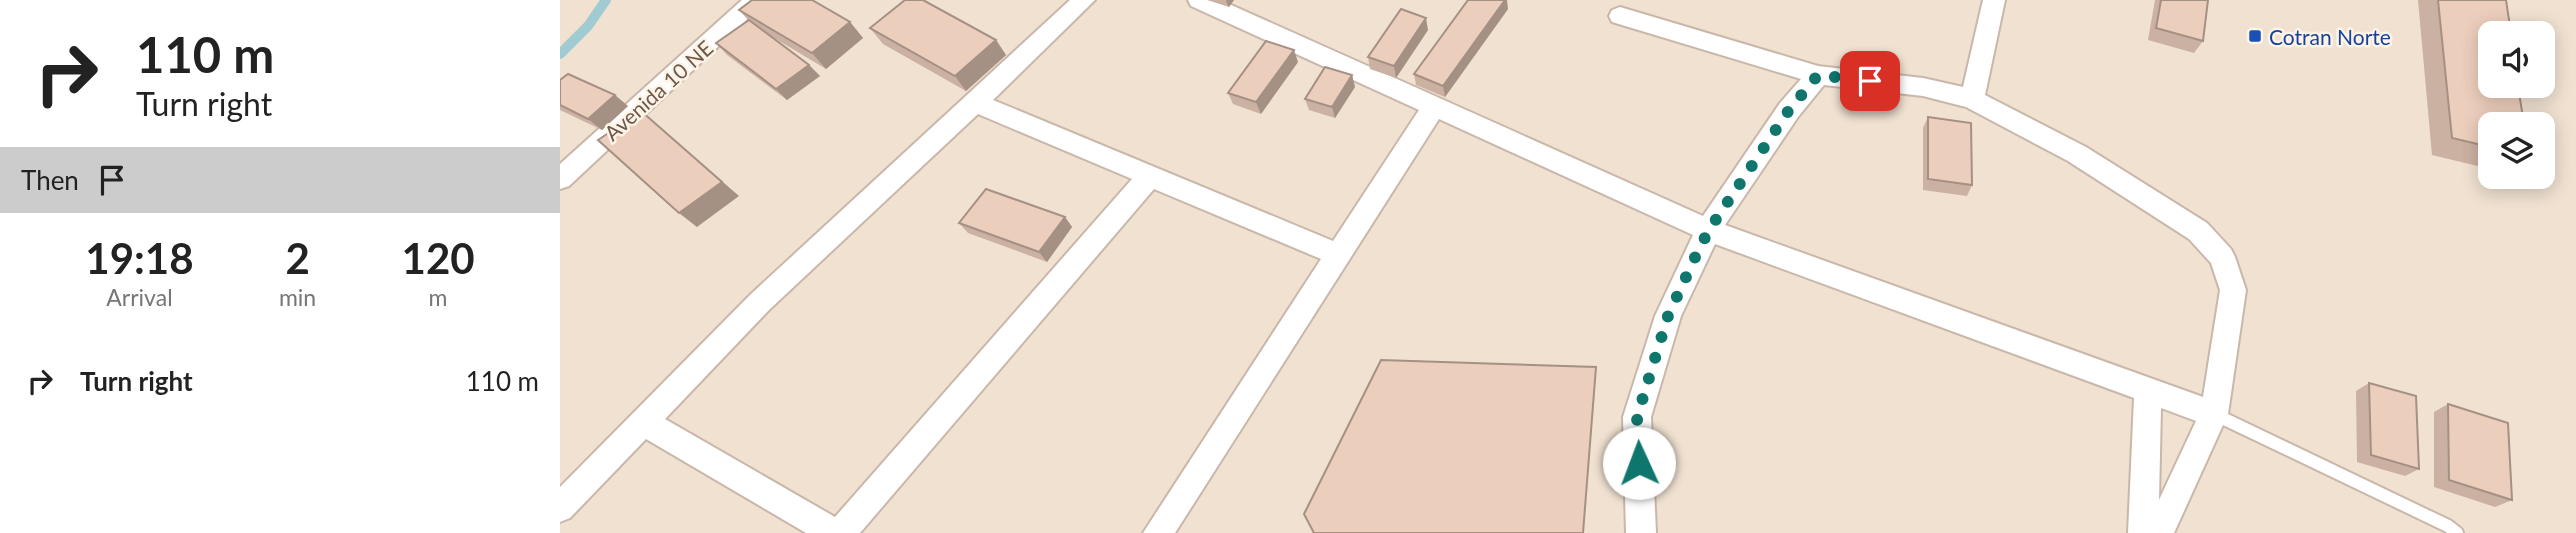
<!DOCTYPE html>
<style>
:root{--surface:#fff;--page:#f6f6f6;--text:#222;--muted:#767676}
body{margin:0;font-family:Lato,sans-serif;background:var(--page);color:var(--text);height:100vh;display:flex;flex-direction:column;font-size:26px;white-space:nowrap}
*{box-sizing:border-box;margin:0}
p{font-size:23px;color:var(--muted)}
.icon{flex:none;width:38px;height:38px;fill:none;stroke:currentColor;stroke-width:2;stroke-linecap:round;stroke-linejoin:round}
.map{position:relative;flex:1;overflow:hidden}
.sheet{display:flex;flex-direction:column;background:var(--surface);width:560px}
.sheet>*{flex:none}
.hud{background:#fff;color:var(--text);overflow:hidden}
.fabs{position:absolute;left:1918px;top:21px;display:grid;gap:14px}
.fabs a{display:grid;place-items:center;width:77px;height:77px;border-radius:14px;background:var(--surface);box-shadow:0 4px 18px #0003;font-size:35px}
.pin{position:absolute;display:grid;place-items:center;width:60px;height:60px;color:#fff;margin:-30px;border-radius:14px;box-shadow:0 4px 10px #0006}
.me{position:absolute;width:77px;margin:-38px;rotate:358deg;stroke-linejoin:round;filter:drop-shadow(0 0 5px #0008)}
.turn{display:flex;align-items:center;gap:24px;height:147px;padding:0 21px;font-size:32px}
.turn .icon{width:91px;height:91px;stroke-width:2.5}
.turn b{display:block;font-size:49px;line-height:60px}
.then{display:flex;align-items:center;height:66px;padding:0 21px;background:#0003;gap:14px;font-size:26px}
.eta{display:flex;justify-content:space-evenly;align-items:center;height:119px;text-align:center}
.eta b{font-size:42px;font-weight:700;line-height:49px}
ul{padding:0;list-style:none}
li{display:flex;align-items:center;gap:21px;height:98px;padding:0 21px}
li div{flex:1}
li b{display:block;font-size:26px}
li em{font-style:normal}
main{display:flex;flex:1;min-height:0}
.map>svg:first-child{display:block}
.residential{fill:#f0e1d1;fill-rule:evenodd}
.lines{fill:none;stroke-linecap:round;stroke-linejoin:round}
.stream{stroke:#a0cbd2;stroke-width:10}
.service-casing{stroke:#c9b7aa;stroke-width:16}
.minor-casing{stroke:#c9b7aa;stroke-width:4}
.service{stroke:#fff;stroke-width:12}
.minor{fill:#fff;fill-rule:evenodd}
.wall{fill:#cbb1a2}
.shaded-wall{fill:#a59084}
.building{fill:#eccebc;stroke:#a59084;stroke-width:2}
.route{stroke:#0f766e;stroke-width:12;stroke-dasharray:0 21.6}
.transit-dot{fill:#1a4fb4;stroke:#fdf4e7;stroke-width:2.5}
.labels{text-anchor:middle;dominant-baseline:central;stroke-width:5;stroke-linejoin:round;paint-order:stroke}
.transit-label{font-size:21px;fill:#164399;stroke:#fdf4e7;text-anchor:start}
.street-label{font-size:21px;fill:#6f574b;stroke:#fdf4e7}
</style>
<main>
<section class="sheet">
<div class="hud">
<div class="turn"><svg class="icon" aria-label="right" viewBox="0 0 24 24"><path d="M7 20v-9h11M14 6l5 5-5 5"/></svg><div><b>110 m</b>Turn right</div></div>
<div class="then">Then<svg class="icon" aria-label="arrive" viewBox="0 0 24 24"><path d="M6 21V4h12l-3 4 3 4H6"/></svg></div>
</div>
<div class="eta">
<div><b>19:18</b><p>Arrival</p></div>
<div><b>2</b><p>min</p></div>
<div><b>120</b><p>m</p></div>
</div>
<ul>
<li><svg class="icon" aria-label="right" viewBox="0 0 24 24"><path d="M7 20v-9h11M14 6l5 5-5 5"/></svg><div><b>Turn right</b></div><em>110 m</em></li>
</ul>
</section>
<div class="map">
<svg width="2016" height="533" viewBox="0 0 2016 533">
<rect width="100%" height="100%" fill="#faf0e2"/>
<!-- residential -->
<path class="residential" d="M0 0H2016V533H0ZM1930 33H1983V86H1930ZM1930 124H1983V177H1930Z"/>
<g class="lines">
<!-- stream -->
<path class="stream" d="M0 54 28 26 46 0"/>
<!-- service casing -->
<g class="service-casing">
<path id="service" d="M1654 414 1888 526 1897 533"/>
</g>
<!-- minor casing -->
<g class="minor-casing">
<path id="minor" d="M182 0H208L9 186 0 189V164Z
M510 0H535L433 100 773 241 859 110 631 6 628 0H660L1143 216 1220 103 1241 79 1052 22 1049 16 1052 10 1060 7 1258 66 1363 78 1403 87 1423 0H1445L1425 95 1526 147 1647 223 1671 249 1675 257 1686 290 1668 414 1614 533H1568L1574 398 1155 244 1121 316 1091 417 1096 533H1066L1063 417 1095 316 1133 235 879 119 615 533H583L761 259 594 189 300 533H246L86 439 10 518 0 522V487L191 294ZM1264 85 1363 96 1406 107 1508 161 1629 239 1651 263 1660 290 1643 397 1165 225 1238 117ZM418 114 572 179 275 517 105 419 209 310ZM1601 408 1636 421 1599 500Z"/>
</g>
<!-- service -->
<use href="#service" class="service"/>
<!-- minor -->
<use href="#minor" class="minor"/>
</g>
<!-- wall -->
<path class="wall" d="M647 0H674L669 7Z
M1595 0H1648L1643 41 1634 53 1588 40Z
M1858 0H1946L1930 124V169L1872 155Z
M948 9 885 97 856 85 854 74Z
M179 10 290 22 303 38 266 69 211 36 249 65 260 76 227 100 167 55 156 43 189 21Z
M310 28 436 40 446 55 406 91 323 44Z
M868 30 836 78 810 69 808 57Z
M738 62 701 114 673 104 668 93Z
M792 75 795 87 775 118 749 110 745 99Z
M0 80 68 106 42 130 0 110Z
M1368 117 1412 185 1407 196 1363 190V128Z
M505 217 512 227 487 262 408 233 399 223Z
M1809 383 1859 469 1845 476 1797 462 1796 391Z
M1888 404 1952 500 1935 507 1874 487V412Z"/>
<!-- shaded-wall -->
<path class="shaded-wall" d="M667 0H674L669 7 666 1Z
M945 0H947L948 9 885 97 883 86Z
M866 18 868 30 836 78 834 66Z
M290 22 303 38 266 69 252 53Z
M436 40 446 55 406 91 395 76Z
M734 50 738 62 701 114 696 102Z
M249 65 260 76 227 100 216 89Z
M792 75 795 87 775 118 772 107Z
M55 95 68 106 42 130 28 119Z
M81 111 179 196 137 227 119 213Z
M505 217 512 227 487 262 479 252Z"/>
<!-- building -->
<path class="building" d="M192 0H252L290 22 252 53 179 10Z
M345 0H363L436 40 395 76 310 28Z
M908 0H945L883 86 854 74Z
M1601 0H1648L1643 41 1596 28Z
M1878 0H1946L1951 33H1930V86H1958L1964 124H1930V147L1892 138Z
M841 9 866 18 834 66 808 57Z
M189 20 249 65 216 89 156 43Z
M706 41 734 50 696 102 668 93Z
M765 67 792 75 772 107 745 99Z
M8 74 55 95 28 119 0 105V80Z
M81 111 162 182 119 213 38 140Z
M1368 117 1411 123 1412 185 1368 179Z
M426 189 505 217 479 252 399 223Z
M821 360 1036 367 1023 533H754L744 514Z
M1809 383 1856 396 1859 469 1811 455Z
M1888 404 1948 423 1952 500 1889 480Z"/>
<g class="lines">
<!-- route -->
<path class="route" d="M1079 463 1077 417 1108 316 1138 251 1149 230 1229 110 1258 75 1310 81"/>
</g>
<!-- markers -->
<rect class="transit-dot" x="1688" y="29" width="14" height="14" rx="3.5"/>
<g class="labels">
<!-- transit labels -->
<g class="transit-label">
<text x="1709" y="36">Cotran Norte</text>
</g>
<!-- street labels -->
<g class="street-label">
<text transform="translate(98 90) rotate(-42)">Avenida 10 NE</text>
</g>
</g>
</svg>
<div class="fabs">
<a><svg class="icon" aria-label="sound" viewBox="0 0 24 24"><path d="M4 9h4l5-4v14l-5-4H4zM17 9q2 3 0 6"/></svg></a>
<a><svg class="icon" aria-label="layers" viewBox="0 0 24 24"><path d="M12 4l9 5-9 5-9-5zM3 14l9 5 9-5"/></svg></a>
</div>
<div class="pin" style="left:1310px;top:81px;background:#d93025"><svg class="icon" aria-label="arrive" viewBox="0 0 24 24"><path d="M6 21V4h12l-3 4 3 4H6"/></svg></div>
<svg class="me" style="left:1079px;top:463px" viewBox="-20 -20 40 40"><circle r="19" fill="#fff"/><path d="M0-13L10 11 0 6-10 11z" fill="#0f766e"/></svg>
</div>
</main>
